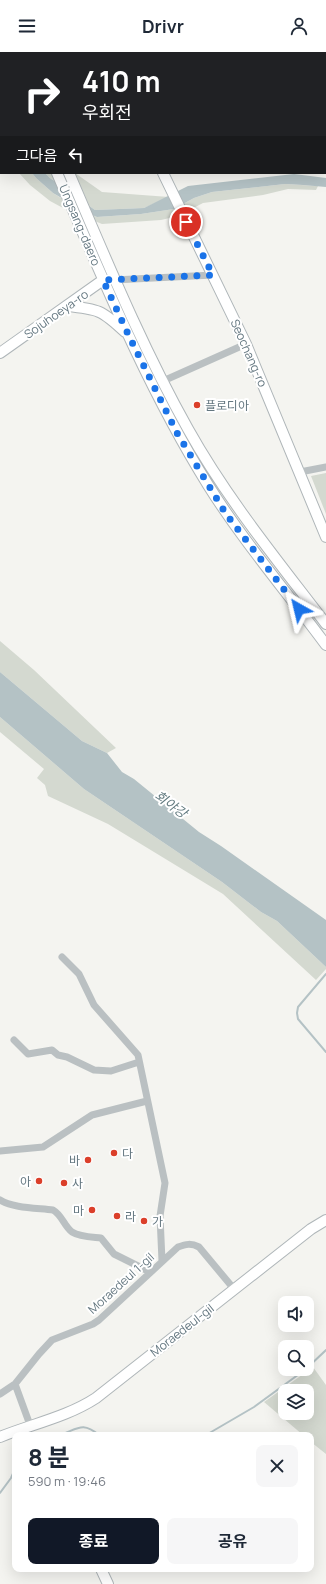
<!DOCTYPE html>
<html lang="ko">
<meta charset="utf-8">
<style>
:root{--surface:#fff;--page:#f6f6f7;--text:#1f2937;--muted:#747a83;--accent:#111827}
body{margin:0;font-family:Manrope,"Noto Sans KR",sans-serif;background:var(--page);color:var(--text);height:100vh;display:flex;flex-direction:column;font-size:15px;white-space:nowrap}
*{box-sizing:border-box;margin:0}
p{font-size:13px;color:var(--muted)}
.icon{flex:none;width:22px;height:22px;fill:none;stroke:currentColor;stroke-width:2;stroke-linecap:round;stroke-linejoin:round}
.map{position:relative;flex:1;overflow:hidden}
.drawer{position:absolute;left:12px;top:1380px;width:302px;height:140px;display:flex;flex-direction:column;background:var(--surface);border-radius:8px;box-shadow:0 4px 16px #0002}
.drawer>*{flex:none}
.top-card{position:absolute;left:0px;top:0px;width:326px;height:122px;box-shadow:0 4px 16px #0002;background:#202124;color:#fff;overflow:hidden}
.buttons{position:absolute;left:278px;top:1244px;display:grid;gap:8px}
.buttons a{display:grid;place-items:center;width:36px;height:36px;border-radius:8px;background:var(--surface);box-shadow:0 4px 16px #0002;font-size:20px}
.pin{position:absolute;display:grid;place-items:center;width:34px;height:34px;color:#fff;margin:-17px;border:2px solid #fff;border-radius:50%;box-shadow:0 1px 4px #0007}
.me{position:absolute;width:44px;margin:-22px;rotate:323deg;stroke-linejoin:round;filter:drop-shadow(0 0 3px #0008)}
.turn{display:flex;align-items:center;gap:14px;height:84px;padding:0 16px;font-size:18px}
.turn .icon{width:52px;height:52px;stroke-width:2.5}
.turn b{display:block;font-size:28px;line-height:34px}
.then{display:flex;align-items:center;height:38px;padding:0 16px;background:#0003;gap:8px;font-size:15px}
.round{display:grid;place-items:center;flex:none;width:42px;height:42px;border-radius:8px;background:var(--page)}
.overview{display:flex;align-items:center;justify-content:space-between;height:68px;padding:0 16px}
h1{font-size:24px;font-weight:700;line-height:30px}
.primary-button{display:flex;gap:8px;margin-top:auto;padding:8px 16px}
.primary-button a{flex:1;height:46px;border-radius:8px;background:var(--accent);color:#fff;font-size:16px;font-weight:700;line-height:46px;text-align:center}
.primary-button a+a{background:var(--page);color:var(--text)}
header{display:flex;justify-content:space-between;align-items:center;height:52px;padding:0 16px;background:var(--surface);font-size:18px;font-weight:700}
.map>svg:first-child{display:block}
.green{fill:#d4d9d0;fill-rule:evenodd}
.water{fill:#b4c2c5}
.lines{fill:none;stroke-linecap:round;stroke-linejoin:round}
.stream{stroke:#b4c2c5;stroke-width:2}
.secondary-casing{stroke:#afb6b9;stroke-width:12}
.street{stroke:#bac0c2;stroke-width:7}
.secondary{stroke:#fff;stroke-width:10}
.route{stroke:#1a73e8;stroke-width:7;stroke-dasharray:0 12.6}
.poi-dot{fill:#db3f2a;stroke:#fff;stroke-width:1.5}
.labels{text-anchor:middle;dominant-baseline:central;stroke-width:4;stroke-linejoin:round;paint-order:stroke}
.street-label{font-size:12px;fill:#647780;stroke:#fff}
.poi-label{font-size:12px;fill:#647780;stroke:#fff;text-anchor:start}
.water-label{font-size:13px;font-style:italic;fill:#60797e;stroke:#fff}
</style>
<header><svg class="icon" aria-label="menu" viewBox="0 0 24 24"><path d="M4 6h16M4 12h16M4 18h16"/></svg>Drivr<svg class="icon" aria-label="person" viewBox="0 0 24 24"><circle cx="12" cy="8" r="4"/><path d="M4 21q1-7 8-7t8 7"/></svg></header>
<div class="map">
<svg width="326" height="1532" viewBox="0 0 326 1532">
<rect width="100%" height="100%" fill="#f4f4f0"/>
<!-- green -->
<path class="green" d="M19 121H32L36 126 53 141 75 155 97 165 141 162 174 157 194 146 212 140 285 132 318 134 316 138 288 137 263 143 203 151 178 164 161 168 102 172 63 156 50 149 30 133Z
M45 121H75L102 140 169 145 144 156 95 158 50 126Z
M326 421V462L311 424Z
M0 589 34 618 116 696 107 701 82 689 0 620Z
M0 665 84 737 222 830 261 860 277 869 326 915V917L316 928 223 842 108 772 48 744 45 733 37 726 44 717 0 680Z
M313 1315 326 1333V1402L311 1390V1383H303L264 1350ZM285 1339H307V1361H285Z"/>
<!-- water -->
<path class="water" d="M32 121H45L50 126 95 158 144 156 188 134 294 122 326 126V135L303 133 285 132 212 140 194 146 174 157 141 162 97 165 85 160 53 141 36 126Z
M0 620 82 689 107 701 122 720 134 727 199 780 221 794 326 868V915L277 869 261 860 222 830 84 737 0 665Z"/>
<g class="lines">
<!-- stream -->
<path class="stream" d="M326 922 298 955 297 961 298 967 326 1000
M307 1316 326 1298
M60 1383C78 1377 82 1369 99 1383
M206 1383 254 1355 306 1317
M0 1441 11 1426 15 1417"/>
<!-- secondary casing -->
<g class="secondary-casing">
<path id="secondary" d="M6 0V1
M19 0V1
M108 0V1
M296 1V0
M57 121C103 227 147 335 208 433 243 489 287 540 326 593
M69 121C106 207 142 295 188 377 227 447 278 509 326 572
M163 121 246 292 326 485
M67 254C98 257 102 258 125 280
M0 301 103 228H109
M0 1385C32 1372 67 1365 96 1346L311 1177 326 1168
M101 1517 108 1532"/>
</g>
<!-- street -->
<path class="street" d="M62 0V1
M164 0 165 1
M237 0V1
M92 1 94 0
M325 105H326
M114 228 213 223
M163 329 246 292
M300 420 326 415
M62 905 79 922 94 953 138 1003 165 1131 160 1164 162 1209
M14 988 28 1002 52 998 58 1003 67 1005 94 1018 111 1019 139 1010
M0 1099 43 1095 92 1063 147 1049
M0 1148C12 1156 38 1156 53 1158 62 1163 64 1174 72 1180 80 1185 92 1185 101 1186L114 1202 150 1220
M15 1332 30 1373
M0 1342 15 1332 39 1302 52 1288 93 1272 99 1268 178 1195C186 1192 191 1191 199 1195L234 1237"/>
<!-- secondary -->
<use href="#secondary" class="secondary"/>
</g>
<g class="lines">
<!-- route -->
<path class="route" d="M186 170 213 223 103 228 129 284 177 381 226 462 299 557"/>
</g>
<!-- markers -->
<g class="poi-dot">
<circle cx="197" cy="353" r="4"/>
<circle cx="114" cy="1101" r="4"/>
<circle cx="88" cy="1108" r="4"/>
<circle cx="39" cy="1129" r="4"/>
<circle cx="64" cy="1131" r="4"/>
<circle cx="92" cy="1158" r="4"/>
<circle cx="117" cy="1164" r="4"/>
<circle cx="144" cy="1169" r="4"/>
</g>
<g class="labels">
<!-- street labels -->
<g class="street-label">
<text transform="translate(80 173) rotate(67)">Ungsang-daero</text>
<text transform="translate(56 262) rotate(-35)">Sojuhoeya-ro</text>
<text transform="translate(249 301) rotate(66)">Seochang-ro</text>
<text transform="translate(121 1231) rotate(-42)">Moraedeul 1-gil</text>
<text transform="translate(182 1278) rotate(-38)">Moraedeul-gil</text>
</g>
<!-- poi labels -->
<g class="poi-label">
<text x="205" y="353">플로디아</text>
<text x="122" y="1101">다</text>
<text x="80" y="1108" text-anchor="end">바</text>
<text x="31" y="1129" text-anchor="end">아</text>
<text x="72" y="1131">사</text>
<text x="84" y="1158" text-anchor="end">마</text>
<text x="125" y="1164">라</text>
<text x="152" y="1169">가</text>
</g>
<!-- water labels -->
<g class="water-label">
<text transform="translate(171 752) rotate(36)">회야강</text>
</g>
</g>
</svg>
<div class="buttons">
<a><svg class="icon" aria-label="sound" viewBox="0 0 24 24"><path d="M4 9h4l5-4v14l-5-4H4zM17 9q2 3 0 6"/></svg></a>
<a><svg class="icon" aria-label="search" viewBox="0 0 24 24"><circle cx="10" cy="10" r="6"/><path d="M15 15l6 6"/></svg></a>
<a><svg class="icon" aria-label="layers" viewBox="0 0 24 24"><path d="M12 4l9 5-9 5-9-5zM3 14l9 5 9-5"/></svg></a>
</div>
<div class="pin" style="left:186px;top:170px;background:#d93025"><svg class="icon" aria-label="arrive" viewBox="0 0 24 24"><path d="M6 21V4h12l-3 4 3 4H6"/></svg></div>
<svg class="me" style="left:299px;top:557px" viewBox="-20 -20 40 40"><path d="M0-17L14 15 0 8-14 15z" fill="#1a73e8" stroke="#fff" stroke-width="4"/></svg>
<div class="top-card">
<div class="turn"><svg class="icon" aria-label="right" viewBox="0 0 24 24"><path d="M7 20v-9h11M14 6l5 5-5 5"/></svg><div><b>410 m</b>우회전</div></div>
<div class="then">그다음<svg class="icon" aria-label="left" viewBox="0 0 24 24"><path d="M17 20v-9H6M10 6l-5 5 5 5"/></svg></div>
</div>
<section class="drawer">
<div class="overview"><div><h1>8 분</h1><p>590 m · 19:46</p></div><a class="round"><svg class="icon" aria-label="close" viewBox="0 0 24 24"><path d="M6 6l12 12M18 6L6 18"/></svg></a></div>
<div class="primary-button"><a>종료</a><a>공유</a></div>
</section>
</div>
